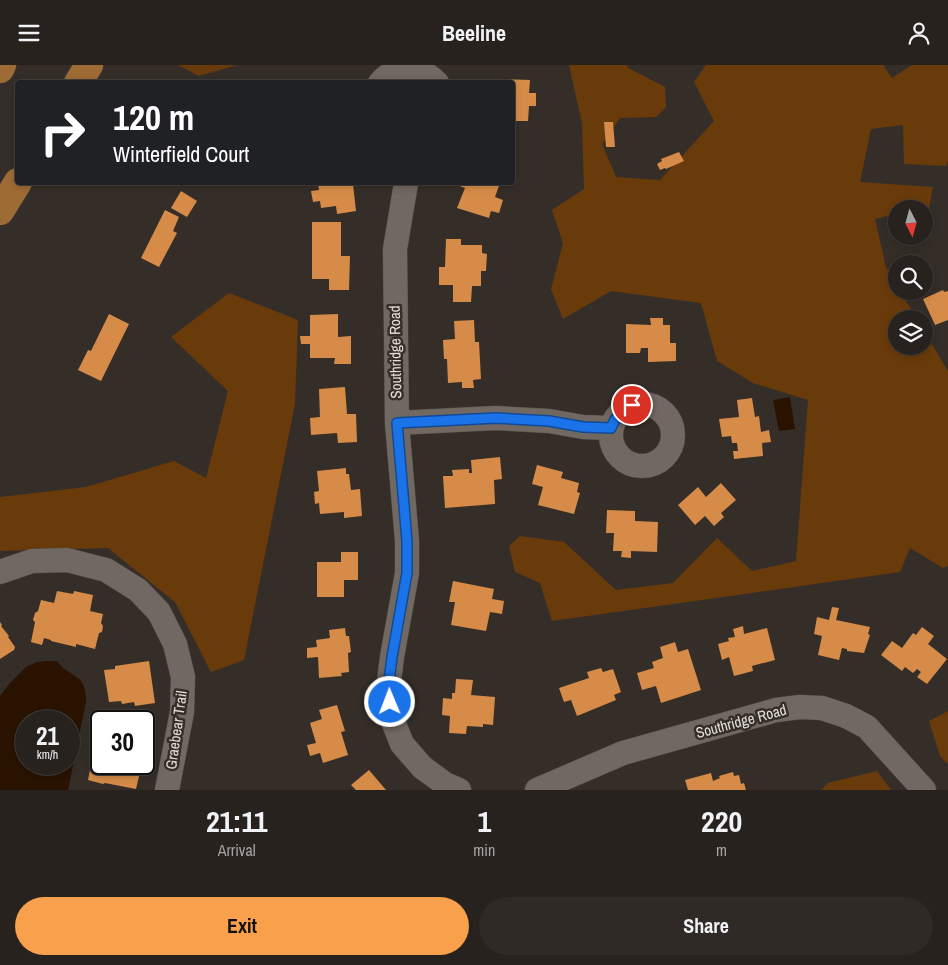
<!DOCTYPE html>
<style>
:root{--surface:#28221e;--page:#302a27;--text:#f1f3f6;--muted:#a5a4a4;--line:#443f3c;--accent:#f9a04d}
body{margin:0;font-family:"Archivo Narrow",sans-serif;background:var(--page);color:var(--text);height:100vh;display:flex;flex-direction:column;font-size:19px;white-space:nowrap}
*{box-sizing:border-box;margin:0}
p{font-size:16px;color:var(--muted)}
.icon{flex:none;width:28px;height:28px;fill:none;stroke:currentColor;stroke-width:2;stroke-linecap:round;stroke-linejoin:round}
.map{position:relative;height:725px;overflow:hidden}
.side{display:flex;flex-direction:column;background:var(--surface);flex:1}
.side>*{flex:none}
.banner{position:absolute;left:15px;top:15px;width:500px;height:105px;border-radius:5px;box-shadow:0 2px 8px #0003,0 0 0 1px var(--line);background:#202124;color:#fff;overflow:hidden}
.needle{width:32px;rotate:174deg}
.tools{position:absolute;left:888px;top:135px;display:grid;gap:10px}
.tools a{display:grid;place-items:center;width:45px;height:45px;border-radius:50%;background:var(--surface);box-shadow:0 2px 8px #0003,0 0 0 1px var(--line);font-size:25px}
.speed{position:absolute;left:15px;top:645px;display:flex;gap:10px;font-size:25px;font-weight:700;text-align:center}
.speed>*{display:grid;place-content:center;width:65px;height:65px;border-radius:50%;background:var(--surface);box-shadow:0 2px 8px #0003,0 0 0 1px var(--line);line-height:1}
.speed small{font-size:12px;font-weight:400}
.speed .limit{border:2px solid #111;border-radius:8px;background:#fff;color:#111}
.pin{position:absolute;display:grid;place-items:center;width:42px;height:42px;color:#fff;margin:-21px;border:2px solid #fff;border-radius:50%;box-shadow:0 1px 5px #0007}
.me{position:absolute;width:55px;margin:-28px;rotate:359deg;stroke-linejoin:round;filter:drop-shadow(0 0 4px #0008)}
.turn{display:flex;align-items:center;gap:18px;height:105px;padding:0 15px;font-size:22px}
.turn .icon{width:65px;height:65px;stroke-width:2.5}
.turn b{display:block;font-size:35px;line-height:42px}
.eta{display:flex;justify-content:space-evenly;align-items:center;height:85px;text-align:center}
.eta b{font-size:30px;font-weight:700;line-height:35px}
.cta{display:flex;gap:10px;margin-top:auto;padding:10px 15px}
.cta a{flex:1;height:58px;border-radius:30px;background:var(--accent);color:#111;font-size:20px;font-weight:700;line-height:58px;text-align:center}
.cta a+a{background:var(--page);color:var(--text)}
header{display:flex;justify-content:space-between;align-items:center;height:65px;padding:0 15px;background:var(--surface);font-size:22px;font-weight:700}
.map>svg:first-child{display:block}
.green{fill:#693b0b}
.water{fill:#291300;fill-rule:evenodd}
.building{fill:#d68c48}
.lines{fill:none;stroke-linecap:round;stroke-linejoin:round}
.minor-casing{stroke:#504a45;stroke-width:25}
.major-casing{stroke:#504a45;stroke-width:29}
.minor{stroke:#716861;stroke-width:24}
.major{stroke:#9f6b35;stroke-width:28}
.route-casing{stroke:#114b97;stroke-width:12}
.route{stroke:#1a73e8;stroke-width:9}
.labels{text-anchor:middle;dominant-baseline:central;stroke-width:5;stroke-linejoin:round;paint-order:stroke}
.street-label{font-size:15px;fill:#e3deda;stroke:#352e28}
</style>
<header><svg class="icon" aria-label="menu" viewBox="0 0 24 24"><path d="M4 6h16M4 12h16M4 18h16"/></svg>Beeline<svg class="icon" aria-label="person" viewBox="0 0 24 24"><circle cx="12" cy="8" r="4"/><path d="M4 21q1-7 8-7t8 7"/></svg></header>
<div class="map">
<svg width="948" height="725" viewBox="0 0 948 725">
<rect width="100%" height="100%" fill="#352e28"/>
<!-- green -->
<path class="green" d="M178 0H237L199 11Z
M569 0H627L628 3 665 22 666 42 656 52 620 53 602 79 616 112 660 115 714 56 694 17 706 0H883L892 13 912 0H948V96L946 101 904 99 903 60 871 64 860 117 933 122 929 143 896 144V149L875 154 886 202 896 219V226H900L917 254H896V281H924V266L948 306V501L943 503 910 483 900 507 552 556 540 518 515 507 509 481 520 471 564 477 616 525 673 518 717 473 752 506 796 496 808 335 753 318 717 296 701 238 611 226 563 254 551 224 563 178 552 145 584 124 582 58Z
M229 228 298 255 295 339 244 595 211 607 175 537 108 483 0 486V432L86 422 174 396 206 413 228 326 171 272Z
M948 646V699L940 691 929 656Z
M877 706 891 725H821L828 718Z"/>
<!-- water -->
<path class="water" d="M790 332 795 364 779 366 773 335Z
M46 596H57C70 614 87 607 86 637L68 725H0V631L10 618 26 602 37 597ZM26 656H69V699H26Z"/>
<!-- building -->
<path class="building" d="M497 14 530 15 529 28H536V41H529L528 56H512V18H497Z
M604 57H613L615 82H606Z
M679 87 684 96 666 104 665 103 660 105 657 99 662 96 661 94Z
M318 118H349L350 120 353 119 356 146 337 149 336 141 321 143 320 136 313 137 311 126 319 125Z
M454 118H500L495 132 503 135 499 148 491 146 489 153 457 143 465 123 454 119Z
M181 126 197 136 187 152 171 143Z
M165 145 179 152 173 166 177 168 159 202 141 193Z
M312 157H341V191H350L349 225H329V214H312Z
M446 174H461V180H482V188L487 189 486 206H481V221H472L471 237H453V220H439V202H445Z
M943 225 944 227 948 226V255L935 260 923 234Z
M109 249 129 259 101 316 78 305 88 285 91 286Z
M338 249V272L351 271V299H334L335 293H310V279H301L300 271H310V250Z
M650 253H663V260H670V278H676V296L648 297V283H641L640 288H626V259L651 260Z
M474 255 475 277H479L481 314 473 315 474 323H462V317L448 318 447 294H444L443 275 455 274 454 256Z
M345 322 347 349H356L357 377 338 378 337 368 311 370 310 353 320 352 319 324Z
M752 333 755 352 759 351 761 367 769 365 771 377 762 378 763 391 734 394 733 386H738L737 378H732L731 371 722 372 719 354 739 352 737 335Z
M500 392 502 414 494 415 495 439 445 443 443 411H453L452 405 469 404V408H472L471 395Z
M537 400 563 407 561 413 579 418 577 427 580 428 574 449 538 440 543 422 532 419Z
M346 403V409H349L351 425 360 424 362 451 344 453V447L320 449 319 438 315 439 314 427 319 426 317 406Z
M721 418 736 435 721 448 724 452 714 461 705 451 695 460 678 440 698 422 706 432Z
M607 445 635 446V456L658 457 657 487 631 486V493L621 492 622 486H613L614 468H606Z
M341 487H358V515H344V532H317V497H341Z
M453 516 494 524 492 534 504 536 502 549 490 547 486 566 451 560 455 537H449Z
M57 526 73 529 74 526 93 530 90 546 103 549 101 558 103 561 102 567 99 568 95 584 76 579V582L51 576V575L44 573 42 580 31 577 35 557 33 555 35 548 38 546 41 535 54 538Z
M832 542 839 543 836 555 870 562 868 569 870 570 864 588 847 586V584L842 583 839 595 818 590 822 571 814 569 817 552 829 555Z
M0 557 2 560 1 561 9 571 8 572 15 582 14 585 0 594Z
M743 561 744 569 767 563 775 595 752 601 753 606 734 611 729 592 722 595 718 579 729 576 728 573 735 572 733 564Z
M922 562 934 571 928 579 947 594 927 619 917 612 921 607 917 604 913 608 905 602 902 606 881 590 892 576 902 583 913 568 916 570Z
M345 563 346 571H349L351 587 348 588 349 607 341 608 342 611 319 613 318 592 307 593V583L317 582 316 575 330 573 329 565Z
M675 577 678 587 688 584 701 625 661 638 656 621 642 625 637 608 654 603 652 597 663 593 660 582Z
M149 596 155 638 135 641 134 637 122 639 121 636 109 637 104 605 115 604V601Z
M601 603 603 607 613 604 621 627 614 630 616 635 577 651 571 635 564 637 559 623 589 613 587 607Z
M456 614 473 615 471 630 495 632 493 660 483 659V662L467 661 466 669 449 668 450 651 442 650 443 633 452 634V628H455Z
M337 640 345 666 341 667 348 690 323 698 320 688 310 691 307 680 316 678 310 658 322 654 319 645Z
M100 653 110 655 101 656V686L94 684Z
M100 688 101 699H142L136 724 105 718 103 719 88 715 90 705 95 706 97 693 99 694Z
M369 705 386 725H356L351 720Z
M733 707 734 711 739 710 741 719 744 718 746 725H688L685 715 711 708 713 716 720 713 719 711Z"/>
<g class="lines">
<!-- minor casing -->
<g class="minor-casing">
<path id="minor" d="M380 18C395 0 420 0 437 18
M406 118 395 184 397 358 407 476V508L392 592 388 624 391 651 402 679 422 702 445 719 459 725
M611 370a31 31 0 1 1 62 0a31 31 0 1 1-62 0Z
M397 358 495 353 549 356 583 362 611 363
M0 507 32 496 67 495 106 505 138 525 159 547 175 579 183 612 182 647 167 725
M537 725 623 688 776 645 800 642 822 643 846 651 867 662 924 725"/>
</g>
<!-- major casing -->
<g class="major-casing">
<path id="major" d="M0 4 2 0
M78 18 89 0
M0 146 18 117"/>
</g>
<!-- minor -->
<use href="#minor" class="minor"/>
<!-- major -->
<use href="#major" class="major"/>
</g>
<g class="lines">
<!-- route casing -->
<g class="route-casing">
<path id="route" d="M390 637 388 624 392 592 407 508V476L397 358 496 353 549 356 583 362 611 363C616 351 621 346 632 340"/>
</g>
<!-- route -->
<use href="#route" class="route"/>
</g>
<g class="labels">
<!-- street labels -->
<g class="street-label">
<text transform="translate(395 287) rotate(-91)">Southridge Road</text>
<text transform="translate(741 656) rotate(-15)">Southridge Road</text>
<text transform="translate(176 665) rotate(-82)">Graebear Trail</text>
</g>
</g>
</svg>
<div class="tools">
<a><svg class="needle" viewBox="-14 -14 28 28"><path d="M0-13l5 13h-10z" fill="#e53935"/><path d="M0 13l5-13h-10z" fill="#a5a4a4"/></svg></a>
<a><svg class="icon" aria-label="search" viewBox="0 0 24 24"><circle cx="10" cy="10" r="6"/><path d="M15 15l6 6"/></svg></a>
<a><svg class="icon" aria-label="layers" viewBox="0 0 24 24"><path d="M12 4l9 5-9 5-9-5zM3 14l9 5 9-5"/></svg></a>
</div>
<div class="speed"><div>21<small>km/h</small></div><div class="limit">30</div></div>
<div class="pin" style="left:632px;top:340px;background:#d93025"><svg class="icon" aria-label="arrive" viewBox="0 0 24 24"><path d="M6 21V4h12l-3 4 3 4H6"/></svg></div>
<svg class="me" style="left:390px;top:637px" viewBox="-20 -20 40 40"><circle r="17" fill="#1a73e8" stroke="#fff" stroke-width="3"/><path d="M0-11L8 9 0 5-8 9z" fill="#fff"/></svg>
<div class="banner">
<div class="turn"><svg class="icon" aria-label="right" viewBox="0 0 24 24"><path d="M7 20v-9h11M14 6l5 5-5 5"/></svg><div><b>120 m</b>Winterfield Court</div></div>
</div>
</div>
<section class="side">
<div class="eta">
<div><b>21:11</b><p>Arrival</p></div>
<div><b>1</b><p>min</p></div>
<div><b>220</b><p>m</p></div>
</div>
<div class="cta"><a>Exit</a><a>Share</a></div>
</section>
